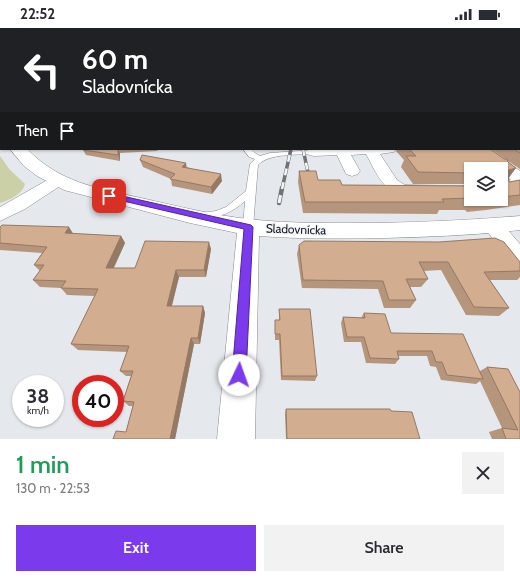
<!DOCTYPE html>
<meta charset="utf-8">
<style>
:root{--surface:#fff;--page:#f2f2f3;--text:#2b2b33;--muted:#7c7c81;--accent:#7c3aed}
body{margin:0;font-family:Cabin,sans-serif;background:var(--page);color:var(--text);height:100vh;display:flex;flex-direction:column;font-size:15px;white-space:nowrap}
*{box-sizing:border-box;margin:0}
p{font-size:13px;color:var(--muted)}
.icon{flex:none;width:22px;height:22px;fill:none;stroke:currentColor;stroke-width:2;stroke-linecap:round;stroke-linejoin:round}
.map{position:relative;height:411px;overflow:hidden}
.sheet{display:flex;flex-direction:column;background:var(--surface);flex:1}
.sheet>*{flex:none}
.guide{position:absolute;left:0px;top:0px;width:520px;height:122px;box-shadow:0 1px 3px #0004;background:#202124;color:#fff;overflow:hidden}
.controls{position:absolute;left:464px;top:134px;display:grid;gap:8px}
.controls a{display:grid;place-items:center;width:44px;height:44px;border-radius:0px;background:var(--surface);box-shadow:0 1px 3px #0004;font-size:20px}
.speed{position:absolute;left:12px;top:347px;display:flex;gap:8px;font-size:20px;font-weight:700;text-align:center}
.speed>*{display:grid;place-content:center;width:52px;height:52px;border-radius:50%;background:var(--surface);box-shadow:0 1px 3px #0004;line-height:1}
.speed small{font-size:10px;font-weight:400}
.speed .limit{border:6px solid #d22;background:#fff;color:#111}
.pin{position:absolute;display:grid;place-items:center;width:34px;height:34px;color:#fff;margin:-17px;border-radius:8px;box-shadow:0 2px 6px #0006}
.me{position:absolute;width:44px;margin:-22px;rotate:3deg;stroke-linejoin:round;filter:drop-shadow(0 0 3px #0008)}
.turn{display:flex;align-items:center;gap:14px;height:84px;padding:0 16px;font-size:18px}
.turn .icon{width:52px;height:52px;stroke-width:2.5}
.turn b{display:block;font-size:28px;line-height:34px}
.then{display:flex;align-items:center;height:38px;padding:0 16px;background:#0003;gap:8px;font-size:15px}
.round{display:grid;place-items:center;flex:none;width:42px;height:42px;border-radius:0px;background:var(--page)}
.summary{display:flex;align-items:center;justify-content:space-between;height:68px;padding:0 16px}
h1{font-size:24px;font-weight:600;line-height:30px;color:#1e9e55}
.action{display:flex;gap:8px;margin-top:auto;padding:8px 16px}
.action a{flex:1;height:46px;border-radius:0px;background:var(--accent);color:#fff;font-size:16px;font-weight:600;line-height:46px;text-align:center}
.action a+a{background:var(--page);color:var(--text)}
.status{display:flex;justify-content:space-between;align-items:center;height:28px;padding:0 20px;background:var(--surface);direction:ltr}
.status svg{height:11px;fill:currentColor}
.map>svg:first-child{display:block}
.green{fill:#ccd0a6}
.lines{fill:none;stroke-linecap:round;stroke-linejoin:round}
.lane-casing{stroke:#888a8e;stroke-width:1}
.street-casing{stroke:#888a8e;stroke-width:1}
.secondary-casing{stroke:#888a8e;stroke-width:1}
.lane{fill:#fff;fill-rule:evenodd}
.street{fill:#fff;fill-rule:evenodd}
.secondary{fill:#fff;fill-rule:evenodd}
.rail-far1-casing{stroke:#707274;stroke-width:3.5}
.rail-casing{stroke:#707274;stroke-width:4.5}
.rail-far1{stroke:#f2f5fa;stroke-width:2.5;stroke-dasharray:7;stroke-linecap:butt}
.rail{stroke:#f2f5fa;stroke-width:3;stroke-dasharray:8;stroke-linecap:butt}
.wall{fill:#b5957c}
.shaded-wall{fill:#947965}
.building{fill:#d3ad90;stroke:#947965}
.route{fill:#7c3aed;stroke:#51269a}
.labels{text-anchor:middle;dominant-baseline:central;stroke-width:3;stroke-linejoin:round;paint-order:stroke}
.street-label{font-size:12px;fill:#171819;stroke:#f2f5fa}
</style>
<div class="status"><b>22:52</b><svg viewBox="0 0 49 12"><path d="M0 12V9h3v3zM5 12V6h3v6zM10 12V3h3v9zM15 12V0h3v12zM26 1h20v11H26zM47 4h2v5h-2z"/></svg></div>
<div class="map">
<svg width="520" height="411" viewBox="0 0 520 411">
<rect width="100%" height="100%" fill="#e5e8ec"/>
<!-- green -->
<path class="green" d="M0 128 10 142 25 156C22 167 9 172 0 175Z"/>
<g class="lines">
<!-- lane casing -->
<g class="lane-casing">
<path id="lane" d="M519 93H520V98H519Z
M243 121H251L255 125 260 128 270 125 314 122 318 124 314 126C298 127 269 125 258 137L253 199 248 202 243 199 245 173C233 184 219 190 203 190L198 187 200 185 216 183 226 179 246 163 250 136 255 131 249 129Z"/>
</g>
<!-- street casing -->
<g class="street-casing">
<path id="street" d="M309 121H396L394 124 380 126 397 152 405 157 471 158V168L401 167C382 162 375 142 366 126L351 127 360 143 358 146 352 148 346 146 337 127 314 128 309 127 307 124Z
M472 121H488L520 143V161L501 164V154L511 152 501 144V141H497Z
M57 148 63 150 65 153 63 156 25 181 0 193V179L51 150Z
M493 191 500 193 520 216V238L512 236 483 198 486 193Z"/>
</g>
<!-- secondary casing -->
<g class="secondary-casing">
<path id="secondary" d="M0 69H1V76L0 75Z
M10 121H27C60 155 97 160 141 170 177 178 212 187 248 191 291 196 335 195 378 195 425 194 473 192 520 188V202C475 207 429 209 383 210 342 211 300 211 259 208L255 411H217L237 205 190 195 64 162 37 148 24 138Z"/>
</g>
<!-- lane -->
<use href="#lane" class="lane"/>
<!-- street -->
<use href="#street" class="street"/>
<!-- secondary -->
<use href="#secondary" class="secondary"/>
<!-- rail-far1 casing -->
<g class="rail-far1-casing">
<path id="rail-far1" d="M303 121 310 154
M282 161 291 121"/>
</g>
<!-- rail casing -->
<g class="rail-casing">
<path id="rail" d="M279 175 282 160"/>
</g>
<!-- rail-far1 -->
<use href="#rail-far1" class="rail-far1"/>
<!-- rail -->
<use href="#rail" class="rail"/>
</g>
<!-- wall -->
<path class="wall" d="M520 103V141L508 133 509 154 520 152V177L486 182 467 184 465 182H439L437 186 303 185 298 154 299 143 318 152 342 157 471 158V171H501V141H471V156H413L401 139 404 132 396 123 397 121H490L504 131H505L491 121H519Z
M84 121H159L157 123 120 125V133L86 127 83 122Z
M140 132 187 139 222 153 212 166 172 158 171 151 143 139Z
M0 199 74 206 121 208 125 215 114 240H135L211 221 206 249H179L172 278H203L205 285 200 316H194L175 411H113L126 404 133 378H129L123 373 131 348H126L120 343 127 324 78 322 71 316 95 268 67 267 61 260 40 259 33 252 40 243 34 237 42 225 0 222Z
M299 217 520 234V249L517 252H490L509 280 499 288 466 287 441 242 424 243 428 251 421 259H410L416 272 410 280H384L378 261 302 260 297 226Z
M279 281 317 348 315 353 281 352 279 312H275V292H279Z
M364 285 391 305 480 343 487 339 508 341 520 411H492L489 404 502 400 480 353 476 356 441 352 436 339 430 338 427 328H398L399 331 395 336 366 335 361 314H344L341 295 343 289 361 290Z
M286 381 391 383 420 411H286L285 386Z"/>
<!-- shaded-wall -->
<path class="shaded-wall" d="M118 121 120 125V133L118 127Z
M186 135 187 142 182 139Z
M516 140 508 151V142Z
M221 146 222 153 212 166 211 159Z
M69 199 74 207 65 205Z
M121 208 125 215 110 247 106 240Z
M209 214 211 221 206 249 204 242Z
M176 242 179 249 170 284 167 278Z
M203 278 205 285 200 316 198 310Z
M191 310 194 316 175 411H170Z"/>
<!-- building -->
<path class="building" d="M519 69H520V78H519Z
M520 103V125L514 121H519V104Z
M84 121H118V127L83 122Z
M409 121H490L504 131H507L508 134 516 140 508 142 509 154 520 152V167L501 169V141H471V145L418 144 406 128H416Z
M142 127 186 135 182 139 221 146 211 159 170 151 175 146 140 132Z
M299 143H316L318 152H340L342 157 471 158V170L442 171 444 174H305Z
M474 171H485L475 172Z
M2 197 69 199 65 205 121 208 106 240H135L145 213 209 214 204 242H176L167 278H203L198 310H191L170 411H113L116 403 126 404 134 374 123 373 133 343H120L129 318 71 316 98 261 61 260 66 253 33 252 44 237H34L47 219 0 215V199Z
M495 210 504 214 520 234V243L484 244 509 280 474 279 448 234H419L428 251H406L416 272H389L383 253 303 252 299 217 304 213 439 214Z
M279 281H310L317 348H282L280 306H275V292H280Z
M364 285 385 286 391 305 463 306 483 351 447 347 442 334H436L432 323H397L399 331 370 330 364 309H347L343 289 365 290Z
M487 339 508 341 520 364V411H506L502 400 518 402Z
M286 381H390L391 383 412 384 420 411H287Z"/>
<!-- sky -->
<linearGradient id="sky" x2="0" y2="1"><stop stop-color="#89b9e4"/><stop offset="0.55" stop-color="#f3f5f6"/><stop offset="1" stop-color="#f3f5f6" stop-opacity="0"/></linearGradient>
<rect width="520" height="126" fill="url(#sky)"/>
<!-- route -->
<path class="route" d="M109 165 251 197 253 199 246 347 244 352 239 354 234 352 232 347 244 201 106 169V166Z"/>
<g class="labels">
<!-- street labels -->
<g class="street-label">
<text transform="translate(296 201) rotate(2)">Sladovnícka</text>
</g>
</g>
</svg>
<div class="controls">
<a><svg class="icon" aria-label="layers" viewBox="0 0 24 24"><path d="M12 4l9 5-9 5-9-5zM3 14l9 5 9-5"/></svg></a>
</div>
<div class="speed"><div>38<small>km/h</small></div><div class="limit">40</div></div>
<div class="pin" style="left:109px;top:168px;background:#d93025"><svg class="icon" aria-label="arrive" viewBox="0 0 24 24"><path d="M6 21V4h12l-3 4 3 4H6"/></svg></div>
<svg class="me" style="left:239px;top:347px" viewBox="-20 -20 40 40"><circle r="19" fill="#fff"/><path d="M0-13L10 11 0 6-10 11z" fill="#7c3aed"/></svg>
<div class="guide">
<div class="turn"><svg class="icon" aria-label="left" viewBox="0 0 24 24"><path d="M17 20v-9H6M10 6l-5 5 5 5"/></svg><div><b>60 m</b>Sladovnícka</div></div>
<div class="then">Then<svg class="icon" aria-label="arrive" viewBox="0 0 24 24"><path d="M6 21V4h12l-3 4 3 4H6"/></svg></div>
</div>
</div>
<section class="sheet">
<div class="summary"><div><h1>1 min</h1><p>130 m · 22:53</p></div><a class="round"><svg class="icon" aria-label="close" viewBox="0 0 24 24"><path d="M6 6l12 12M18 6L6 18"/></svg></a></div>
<div class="action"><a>Exit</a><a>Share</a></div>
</section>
